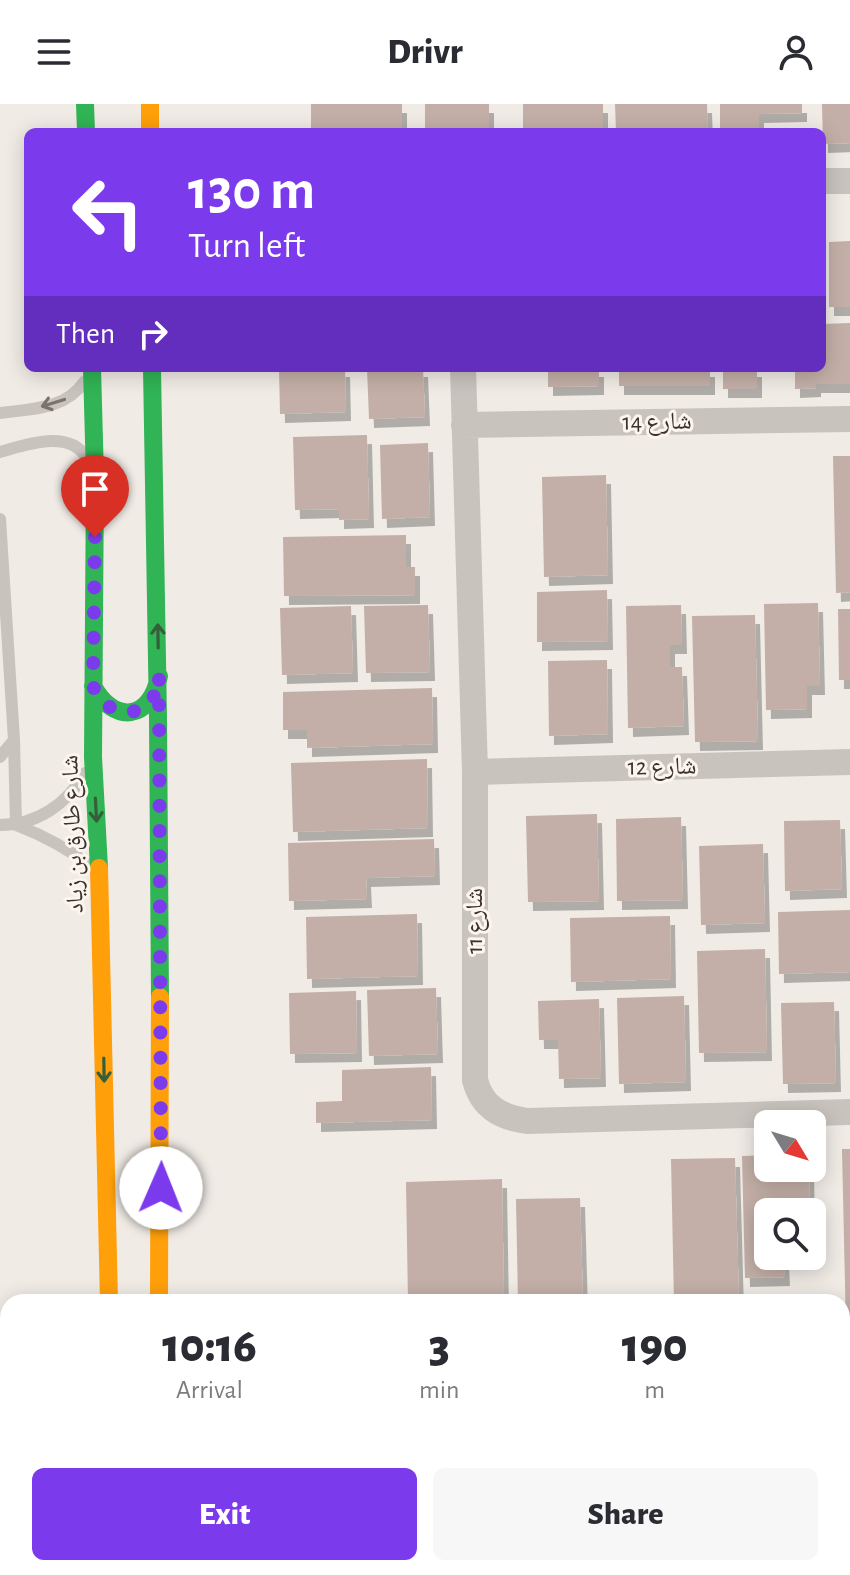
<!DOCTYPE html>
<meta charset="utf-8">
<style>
:root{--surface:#fff;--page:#f7f7f7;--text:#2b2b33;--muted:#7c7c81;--accent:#7c3aed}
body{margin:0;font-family:"Alegreya Sans","Noto Naskh Arabic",sans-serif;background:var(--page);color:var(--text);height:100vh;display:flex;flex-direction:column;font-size:30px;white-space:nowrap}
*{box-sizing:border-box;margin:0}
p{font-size:26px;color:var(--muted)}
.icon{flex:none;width:44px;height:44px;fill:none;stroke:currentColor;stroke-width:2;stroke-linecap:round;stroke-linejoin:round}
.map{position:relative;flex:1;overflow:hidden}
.panel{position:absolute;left:0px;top:1190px;width:850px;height:282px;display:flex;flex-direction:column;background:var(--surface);border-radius:24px 24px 0 0;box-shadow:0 4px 20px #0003}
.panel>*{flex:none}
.hud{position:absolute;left:24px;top:24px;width:802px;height:244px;border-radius:12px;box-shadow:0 4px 20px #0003;background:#7c3aed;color:#fff;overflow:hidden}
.needle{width:52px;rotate:128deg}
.buttons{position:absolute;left:754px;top:1006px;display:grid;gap:16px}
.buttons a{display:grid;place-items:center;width:72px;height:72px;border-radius:12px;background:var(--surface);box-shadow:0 4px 20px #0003;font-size:40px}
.pin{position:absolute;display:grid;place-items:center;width:68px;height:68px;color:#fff;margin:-82px -34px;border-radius:50% 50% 50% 0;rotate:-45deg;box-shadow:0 0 8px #0007}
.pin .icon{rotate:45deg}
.me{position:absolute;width:88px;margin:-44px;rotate:1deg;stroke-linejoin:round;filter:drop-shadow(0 0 6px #0008)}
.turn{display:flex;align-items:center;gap:28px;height:168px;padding:0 32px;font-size:36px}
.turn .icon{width:104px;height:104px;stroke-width:2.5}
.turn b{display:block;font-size:56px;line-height:68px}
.then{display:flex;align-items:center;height:76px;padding:0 32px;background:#0003;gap:16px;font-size:30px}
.eta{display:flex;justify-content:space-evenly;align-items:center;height:136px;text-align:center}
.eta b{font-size:48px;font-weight:800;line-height:56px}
.button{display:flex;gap:16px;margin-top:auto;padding:16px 32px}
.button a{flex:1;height:92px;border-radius:12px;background:var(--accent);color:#fff;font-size:32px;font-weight:800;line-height:92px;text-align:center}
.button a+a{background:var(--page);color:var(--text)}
header{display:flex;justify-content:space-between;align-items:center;height:104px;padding:0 32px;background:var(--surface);font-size:36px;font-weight:800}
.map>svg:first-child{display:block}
.building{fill:#c3afa7;filter:url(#shadow)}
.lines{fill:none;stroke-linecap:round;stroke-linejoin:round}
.lane{stroke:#c9c3be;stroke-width:12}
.street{stroke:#c9c3be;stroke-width:26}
.fast{stroke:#30b455;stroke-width:18}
.slow{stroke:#ff9f0a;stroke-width:18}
.oneway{stroke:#7b726d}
.oneway2{stroke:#375e3a}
.route{stroke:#7c3aed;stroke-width:14;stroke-dasharray:0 25.2}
.labels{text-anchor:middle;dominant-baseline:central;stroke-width:6;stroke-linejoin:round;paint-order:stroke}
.street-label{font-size:24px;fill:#3b302b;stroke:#fbf5ee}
</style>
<header><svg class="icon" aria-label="menu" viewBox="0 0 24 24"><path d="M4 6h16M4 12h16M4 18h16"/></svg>Drivr<svg class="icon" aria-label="person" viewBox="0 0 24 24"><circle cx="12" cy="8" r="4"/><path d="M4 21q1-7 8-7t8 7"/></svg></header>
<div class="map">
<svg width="850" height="1471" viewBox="0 0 850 1471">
<defs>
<filter id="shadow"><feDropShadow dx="5" dy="9" stdDeviation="0" flood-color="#0004"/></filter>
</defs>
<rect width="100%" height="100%" fill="#f0ebe5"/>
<!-- building -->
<path class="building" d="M311 0H402V28H311Z
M425 0H489V28H425Z
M523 0H603V28H523Z
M615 0H707L708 28H616Z
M720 0H802V9L759 10V28H720Z
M822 0H850V39L823 40Z
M850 137V203H829V138Z
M850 219V280H816V284L795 285V264H822V220Z
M279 264H345L346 308 280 310Z
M367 264H423L425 313 369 315Z
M548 264H599V282L548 283Z
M619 264H710V282H619Z
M723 264H757V285H723Z
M367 331 369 415 339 416V405L295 406 293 333Z
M428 339 430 413 382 415 380 341Z
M833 352H850V488L836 489Z
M606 371 608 471 544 473 542 373Z
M406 431V463H415V491L284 492 283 433Z
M607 486 608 537 537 538V488Z
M818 499 820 582H807V605L766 606 764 500Z
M428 501 430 568 366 569 364 502Z
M681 501 682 541H670V563H682L684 622 628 624 626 502Z
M351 502 353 569 282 571 280 504Z
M838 505H850V576H839Z
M755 511 758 637 695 638 692 512Z
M607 556 608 630 549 632 548 557Z
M432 584 433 640 307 644V626H283V588Z
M427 655 428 724 293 728 291 659Z
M597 710 599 797 528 798 526 712Z
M681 713 683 796 617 797 616 715Z
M840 716 842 785 785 787 784 717Z
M434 735 435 772 366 774 367 795 289 797 288 739Z
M763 740 765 819 701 821 699 742Z
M850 806V868L779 870 778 808Z
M417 810 418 872 307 875 306 813Z
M670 812 671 875 571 878 570 814Z
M765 845 767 948 699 949 697 847Z
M436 884 438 950 369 952 367 886Z
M356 887 357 949 290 950 289 889Z
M684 892 686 978 619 980 617 894Z
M599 895 601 974 559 975 558 936H539L538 897Z
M834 898 836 979 783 980 781 899Z
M431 963 432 1016 316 1019V998L342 997V966Z
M842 1045H850V1227H846Z
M768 1051V1064H809L810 1108H768V1152H784L785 1173 745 1174 742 1052Z
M735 1054 739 1198H674L671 1055Z
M502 1075 504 1198H408L406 1078Z
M580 1094 583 1198H518L516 1095Z"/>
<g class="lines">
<!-- lane -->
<path class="lane" d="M0 309C30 305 65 306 84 278
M0 348C26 341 68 325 86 353
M0 415 14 636 16 721
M0 653 14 636
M0 721C37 721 67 700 85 669
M16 721C45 732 69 745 93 764"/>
<!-- street -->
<path class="street" d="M822 77H850
M463 264 475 668V976C482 1003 500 1013 527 1017L850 1008
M464 321 850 315
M475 668 850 658"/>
<!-- fast -->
<path class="fast" d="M85 0 86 28
M92 264 95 373 93 653 99 764
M152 264 158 614 160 893
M93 582C114 621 151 616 159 572
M842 1370H850
M0 1425 8 1424
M22 1471 26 1464
M78 1471 82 1464"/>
<!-- slow -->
<path class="slow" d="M150 0V28
M99 764 109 1198
M159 1198 160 893
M842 1417 850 1418"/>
</g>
<!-- one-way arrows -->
<defs><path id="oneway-shaft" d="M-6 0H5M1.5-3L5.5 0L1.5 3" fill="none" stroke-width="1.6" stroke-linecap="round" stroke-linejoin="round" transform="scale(2)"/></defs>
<use class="oneway" href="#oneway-shaft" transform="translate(53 299) rotate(163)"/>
<g class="oneway2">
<use href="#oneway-shaft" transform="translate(158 532) rotate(-91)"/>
<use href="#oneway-shaft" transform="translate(96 706) rotate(87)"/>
<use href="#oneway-shaft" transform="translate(104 966) rotate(89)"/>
</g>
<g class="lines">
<!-- route -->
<path class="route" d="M95 433 93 582C108 621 158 615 159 572L161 1084"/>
</g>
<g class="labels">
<!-- street labels -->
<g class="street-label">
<text transform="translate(657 318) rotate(-1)">شارع 14</text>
<text transform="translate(662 663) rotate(-1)">شارع 12</text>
<text transform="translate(73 730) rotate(-92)">شارع طارق بن زياد</text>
<text transform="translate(475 817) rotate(-90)">شارع 11</text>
</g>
</g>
</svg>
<div class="buttons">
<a><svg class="needle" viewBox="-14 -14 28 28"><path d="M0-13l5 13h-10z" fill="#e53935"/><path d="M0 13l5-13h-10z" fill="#7c7c81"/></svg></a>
<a><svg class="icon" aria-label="search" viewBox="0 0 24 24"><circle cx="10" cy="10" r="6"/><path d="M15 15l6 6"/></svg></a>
</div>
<div class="pin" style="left:95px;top:433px;background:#d93025"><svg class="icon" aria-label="arrive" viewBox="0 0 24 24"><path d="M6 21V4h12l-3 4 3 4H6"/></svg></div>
<svg class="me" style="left:161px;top:1084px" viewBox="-20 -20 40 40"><circle r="19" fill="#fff"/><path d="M0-13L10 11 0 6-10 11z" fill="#7c3aed"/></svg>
<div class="hud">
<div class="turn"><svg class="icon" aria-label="left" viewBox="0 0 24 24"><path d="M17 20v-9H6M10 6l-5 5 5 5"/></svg><div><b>130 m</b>Turn left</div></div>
<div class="then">Then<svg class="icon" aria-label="right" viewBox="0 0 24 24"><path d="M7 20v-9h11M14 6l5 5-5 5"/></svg></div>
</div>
<section class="panel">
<div class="eta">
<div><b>10:16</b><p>Arrival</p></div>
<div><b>3</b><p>min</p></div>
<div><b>190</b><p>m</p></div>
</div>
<div class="button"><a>Exit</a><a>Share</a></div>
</section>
</div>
